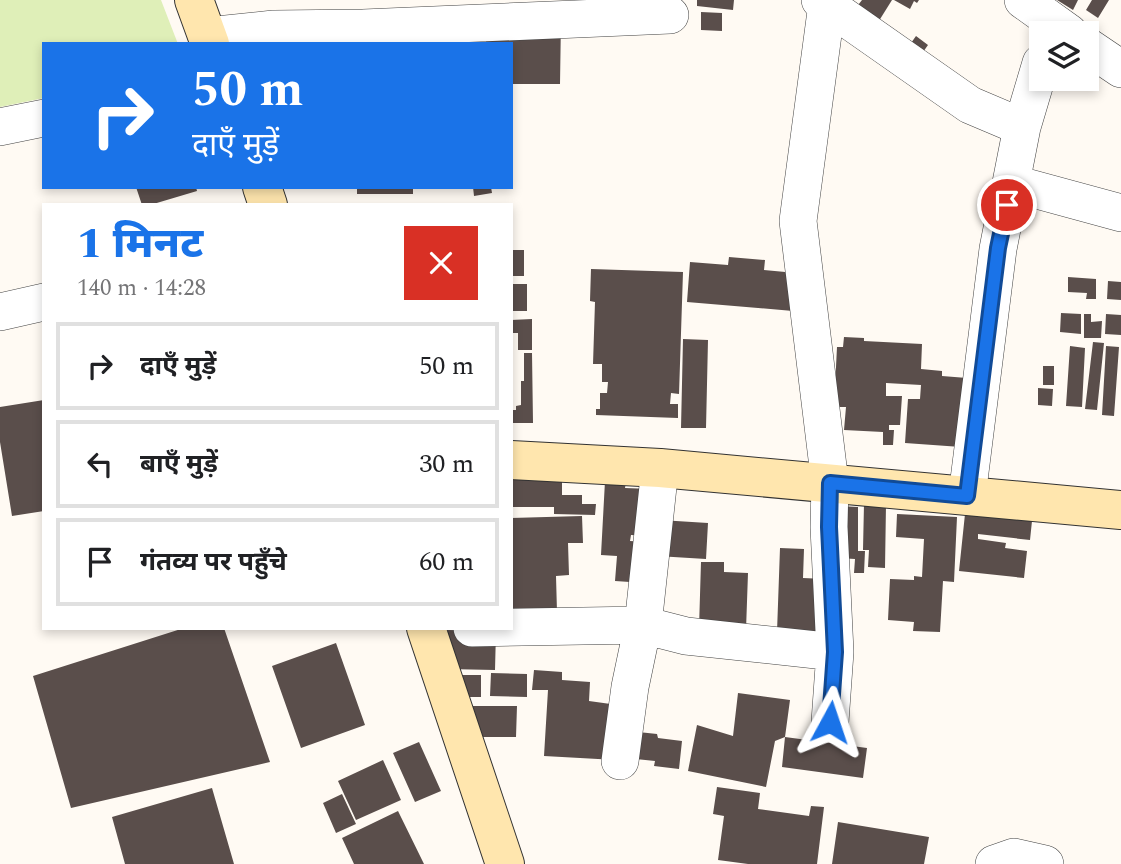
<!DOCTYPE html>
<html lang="hi">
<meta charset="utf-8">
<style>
:root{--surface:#fff;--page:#f6f6f6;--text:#202124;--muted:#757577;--line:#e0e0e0;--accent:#1a73e8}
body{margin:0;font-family:Spectral,"Noto Sans Devanagari",serif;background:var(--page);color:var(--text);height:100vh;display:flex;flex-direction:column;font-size:26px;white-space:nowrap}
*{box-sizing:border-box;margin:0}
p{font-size:23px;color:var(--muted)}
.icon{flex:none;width:38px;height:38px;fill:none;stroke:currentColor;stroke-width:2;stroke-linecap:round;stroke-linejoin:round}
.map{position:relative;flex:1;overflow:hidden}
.panel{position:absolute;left:42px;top:203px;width:471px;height:427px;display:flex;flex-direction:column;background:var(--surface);border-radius:0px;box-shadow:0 4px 10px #0003}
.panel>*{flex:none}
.top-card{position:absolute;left:42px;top:42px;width:471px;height:147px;border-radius:0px;box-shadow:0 4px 10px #0003;background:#1a73e8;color:#fff;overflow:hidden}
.controls{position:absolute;left:1029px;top:21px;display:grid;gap:14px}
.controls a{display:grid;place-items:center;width:70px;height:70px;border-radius:0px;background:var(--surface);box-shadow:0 4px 10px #0003;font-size:35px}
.pin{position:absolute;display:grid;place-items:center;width:60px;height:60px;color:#fff;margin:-30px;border:4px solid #fff;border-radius:50%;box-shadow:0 2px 7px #0007}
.me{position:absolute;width:77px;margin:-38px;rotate:5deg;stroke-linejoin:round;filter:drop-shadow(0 0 5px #0008)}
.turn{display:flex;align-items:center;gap:24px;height:147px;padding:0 35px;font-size:32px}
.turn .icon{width:91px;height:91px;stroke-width:2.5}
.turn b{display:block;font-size:49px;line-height:60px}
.round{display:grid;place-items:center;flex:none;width:74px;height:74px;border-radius:0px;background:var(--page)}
.head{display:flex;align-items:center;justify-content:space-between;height:119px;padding:0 35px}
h1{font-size:42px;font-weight:800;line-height:52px;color:var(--accent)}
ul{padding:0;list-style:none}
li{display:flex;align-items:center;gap:21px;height:88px;margin:0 14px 10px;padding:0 21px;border:4px solid var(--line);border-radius:0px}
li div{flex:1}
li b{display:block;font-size:26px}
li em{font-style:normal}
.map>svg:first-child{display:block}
.green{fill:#dfefb8}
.building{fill:#5a4e4b}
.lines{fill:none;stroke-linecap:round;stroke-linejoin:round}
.street-casing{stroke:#434343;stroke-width:38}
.secondary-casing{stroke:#323232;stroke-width:40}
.street{stroke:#fff;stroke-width:37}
.secondary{stroke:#ffe6ae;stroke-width:38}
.route-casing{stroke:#114b97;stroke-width:18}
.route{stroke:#1a73e8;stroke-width:12}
</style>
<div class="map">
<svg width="1121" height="864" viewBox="0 0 1121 864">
<rect width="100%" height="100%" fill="#fffaf3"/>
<!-- green -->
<path class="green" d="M0 0H161L178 44H44V98L0 107Z"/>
<!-- building -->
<path class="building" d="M697 0H734L733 10 697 6Z
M862 0H892L877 24 855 9Z
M894 0H919L917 3 914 1 910 9Z
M1057 0H1078L1073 10Z
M1092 0H1109L1098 18 1086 10Z
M701 12 722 13V31L701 30Z
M486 18 561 19 560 84H511V44H486Z
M916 36 928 45 916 62 904 53Z
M136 187H196L197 191 150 205H142Z
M357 187H413V194H357Z
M473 187H491L492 193 474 196Z
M511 250H524V276H511Z
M729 257 765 260 764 270 796 273 793 311 687 302 690 262 728 265Z
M591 269 683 272 679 394 671 393 670 404H678V418L596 415V409H600V393H607L608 382H602V364H593L595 302 590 301Z
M1068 277 1096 279V299H1086L1087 293 1068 292Z
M1108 281 1121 282V300L1107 299Z
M511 284H527V311H511Z
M1061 313 1081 314V334L1060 332Z
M1084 314H1091V322L1102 321 1101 338H1084Z
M1106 314 1121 315V335L1105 334Z
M532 319V350H518V333H511V320Z
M844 337 864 338V341L922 344 921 369 942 371V376L967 378 961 447 905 443 908 399H920L921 385 886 383V396H902L900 425H889V430H894L893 445H883V432L844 430 846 407H834L837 347H843Z
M683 339 708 340 706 428H681Z
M1093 342 1104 343 1097 410 1085 409Z
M1070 346 1085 348 1082 407 1066 406Z
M1106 346 1119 347 1114 416 1102 415Z
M524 353H532L533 423H511V410H516V406L521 405V381H524Z
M1043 366H1054V385H1043Z
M1038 388 1053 389 1052 406 1038 405Z
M44 400V511L12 516 0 442V407Z
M511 472 562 473V495H582V504H596L595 515 554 514V507H511Z
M605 481 626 482 625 488 651 489 649 536 631 535 630 541 647 542 645 583 615 581 617 556 601 555Z
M864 504H886L885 568 868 567 869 550H863Z
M839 506 858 507V551H865L864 573H854L855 559 838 558Z
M897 514 957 517 954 582 943 581 940 632 913 631 914 622 888 620 890 579 914 580V576L922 577 924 539 896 537Z
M965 514 1032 521 1030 540 978 534V539L1006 543 1005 548 1027 551 1024 578 959 571Z
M582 516 583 543H568L569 575 556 576 557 612 511 613V518Z
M660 520 708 523 706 559 657 556Z
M780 548 804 549 803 578 825 579 822 634 777 632Z
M701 562H724V572L748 573 746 630 699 628Z
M184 628H224L270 762 71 808 33 676Z
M448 630 496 631 495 670 447 669Z
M336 643 365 725 301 748 272 666Z
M534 670 562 672V680L590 682 589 701 625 706 616 760 544 756 548 690H532Z
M491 673 527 674V697L490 696Z
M459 675H481V697H458Z
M738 693 790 700 785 737 867 748 863 778 782 767 785 737 775 741 766 787 688 771 697 725 733 736Z
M469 706H517L516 737H469Z
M629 731 657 734 658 738 682 741 679 769 654 766 655 761 626 758Z
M419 742 441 791 415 802 393 753Z
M383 760 401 800 356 820 338 781Z
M717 787 760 793 758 809 809 816 811 806 824 807 817 864H748L718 860 724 816 713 814Z
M212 788 234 864H125L112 817Z
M342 794 356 824 336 833 323 803Z
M398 811 424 864H354L342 838Z
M838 822 929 837 924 864H832Z"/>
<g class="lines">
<!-- street casing -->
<g class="street-casing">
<path id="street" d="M820 0 970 105 1022 127
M1023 0 1069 33
M207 36 274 29 363 28 670 15
M1087 46 1121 69
M0 127 44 118
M1011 183 1121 213
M0 312 44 302
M967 496 998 249 1022 127 1041 63
M472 628 643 625 686 636 835 652
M830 722 835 652 829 527 830 483 798 221 827 4 830 0
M620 761 630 687 643 625 660 468
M994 864 1014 857 1045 864"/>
</g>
<!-- secondary casing -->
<g class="secondary-casing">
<path id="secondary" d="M194 0 210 44
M262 187 268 205
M511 460 660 468 1121 510
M426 628 505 864"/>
</g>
<!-- street -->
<use href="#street" class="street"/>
<!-- secondary -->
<use href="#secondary" class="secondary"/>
</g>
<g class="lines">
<!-- route casing -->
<g class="route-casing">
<path id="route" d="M830 722 835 652 829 527 830 483 967 496 998 248 1007 205"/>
</g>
<!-- route -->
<use href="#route" class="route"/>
</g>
</svg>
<div class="controls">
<a><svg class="icon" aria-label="layers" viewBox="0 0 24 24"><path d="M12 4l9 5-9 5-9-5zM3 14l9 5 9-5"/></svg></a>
</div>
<div class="pin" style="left:1007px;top:205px;background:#d93025"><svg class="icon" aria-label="arrive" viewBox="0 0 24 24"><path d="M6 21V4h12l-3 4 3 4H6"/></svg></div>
<svg class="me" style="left:830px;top:722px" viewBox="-20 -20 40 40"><path d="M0-17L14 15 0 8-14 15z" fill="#1a73e8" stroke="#fff" stroke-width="4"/></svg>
<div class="top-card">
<div class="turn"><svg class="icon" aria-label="right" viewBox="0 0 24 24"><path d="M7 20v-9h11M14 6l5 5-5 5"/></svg><div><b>50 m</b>दाएँ मुड़ें</div></div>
</div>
<section class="panel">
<div class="head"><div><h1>1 मिनट</h1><p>140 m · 14:28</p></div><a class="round" style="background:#d93025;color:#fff"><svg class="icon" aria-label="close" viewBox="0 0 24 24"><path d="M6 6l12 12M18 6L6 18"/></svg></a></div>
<ul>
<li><svg class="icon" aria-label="right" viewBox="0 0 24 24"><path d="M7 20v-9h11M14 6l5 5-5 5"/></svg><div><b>दाएँ मुड़ें</b></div><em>50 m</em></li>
<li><svg class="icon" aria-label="left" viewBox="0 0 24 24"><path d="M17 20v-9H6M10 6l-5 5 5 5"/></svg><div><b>बाएँ मुड़ें</b></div><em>30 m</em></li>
<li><svg class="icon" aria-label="arrive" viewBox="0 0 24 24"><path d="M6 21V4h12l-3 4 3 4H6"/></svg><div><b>गंतव्य पर पहुँचे</b></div><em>60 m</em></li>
</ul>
</section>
</div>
